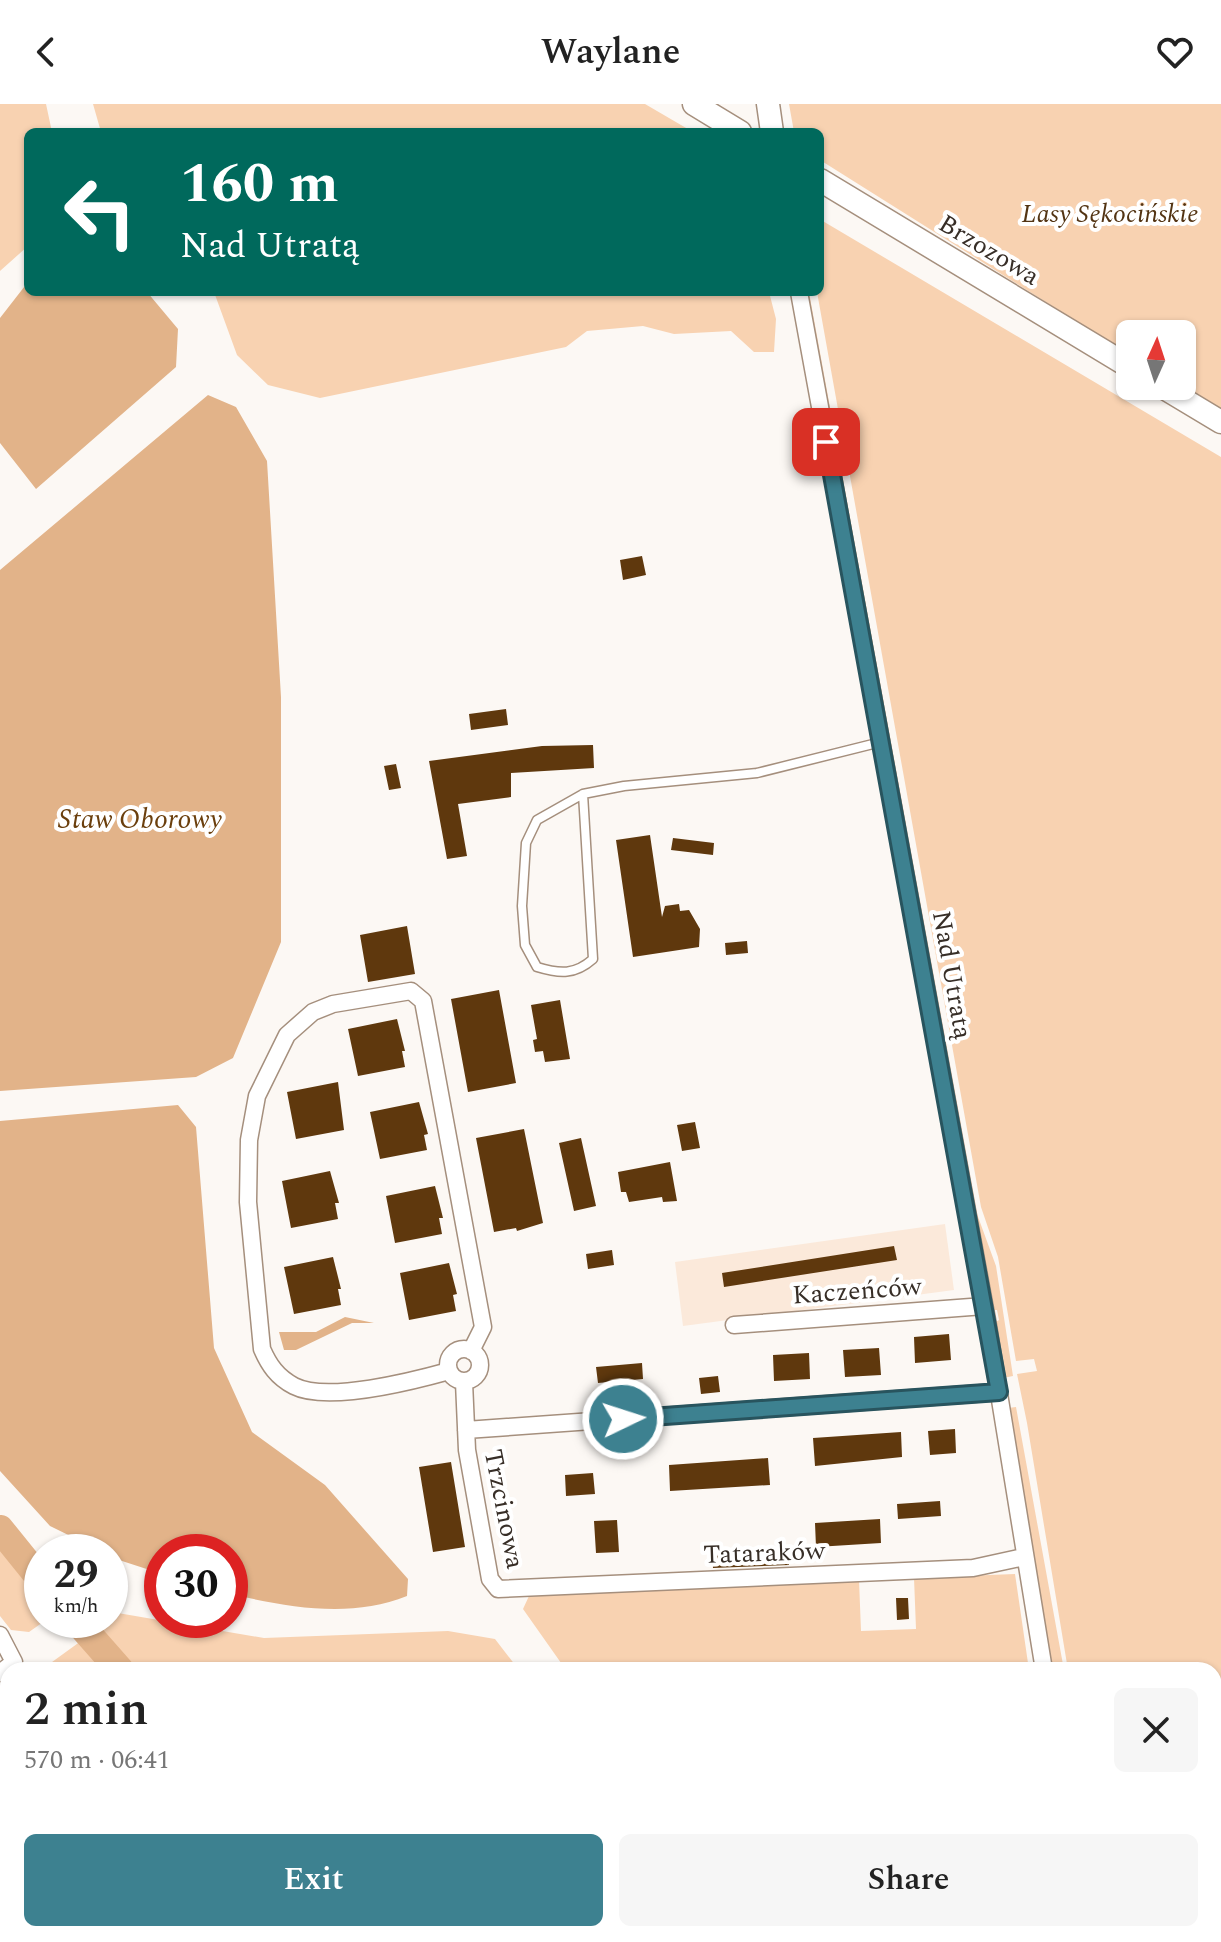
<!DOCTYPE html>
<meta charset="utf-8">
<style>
:root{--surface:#fff;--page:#f6f6f6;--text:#222;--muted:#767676;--accent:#3d8190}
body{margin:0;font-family:Spectral,serif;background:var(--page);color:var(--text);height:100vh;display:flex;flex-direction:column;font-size:30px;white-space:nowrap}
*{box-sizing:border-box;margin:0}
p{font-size:26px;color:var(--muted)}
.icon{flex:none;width:44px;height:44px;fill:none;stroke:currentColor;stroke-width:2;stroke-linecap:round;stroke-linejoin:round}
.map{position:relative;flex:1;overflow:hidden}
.drawer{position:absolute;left:0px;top:1558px;width:1222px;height:280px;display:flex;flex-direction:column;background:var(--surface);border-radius:24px 24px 0 0;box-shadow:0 2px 6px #0004}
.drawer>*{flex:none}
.top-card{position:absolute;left:24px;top:24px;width:800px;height:168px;border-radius:12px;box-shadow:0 2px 6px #0004;background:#00695c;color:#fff;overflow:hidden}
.needle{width:52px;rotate:3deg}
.controls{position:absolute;left:1116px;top:216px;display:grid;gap:16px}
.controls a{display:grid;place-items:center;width:80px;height:80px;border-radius:12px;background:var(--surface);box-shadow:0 2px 6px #0004;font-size:40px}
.speed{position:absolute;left:24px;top:1430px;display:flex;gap:16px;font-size:40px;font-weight:700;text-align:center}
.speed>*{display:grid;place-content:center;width:104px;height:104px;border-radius:50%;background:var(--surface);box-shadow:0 2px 6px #0004;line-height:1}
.speed small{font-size:20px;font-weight:400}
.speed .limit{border:12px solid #d22;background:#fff;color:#111}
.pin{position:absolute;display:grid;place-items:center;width:68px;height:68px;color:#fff;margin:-34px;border-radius:16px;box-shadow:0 4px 12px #0006}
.me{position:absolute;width:88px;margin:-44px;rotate:86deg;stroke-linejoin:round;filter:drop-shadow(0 0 6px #0008)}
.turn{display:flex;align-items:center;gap:28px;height:168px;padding:0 24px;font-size:36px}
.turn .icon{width:104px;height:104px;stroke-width:2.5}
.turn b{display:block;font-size:56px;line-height:68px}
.round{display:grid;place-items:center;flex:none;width:84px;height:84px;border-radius:12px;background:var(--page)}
.summary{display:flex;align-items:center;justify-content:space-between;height:136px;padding:0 24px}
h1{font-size:48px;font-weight:600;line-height:60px}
.button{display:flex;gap:16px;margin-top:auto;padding:16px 24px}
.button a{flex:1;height:92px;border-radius:12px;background:var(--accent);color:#fff;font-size:32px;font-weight:600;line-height:92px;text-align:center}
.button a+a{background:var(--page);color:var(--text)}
header{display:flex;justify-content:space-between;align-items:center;height:104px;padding:0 24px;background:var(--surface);font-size:36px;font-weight:600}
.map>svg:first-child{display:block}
.built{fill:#fbe9da}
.green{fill:#f8d2b1}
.water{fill:#e2b389}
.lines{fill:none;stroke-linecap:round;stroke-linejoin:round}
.river{stroke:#e2b389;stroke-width:28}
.building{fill:#5f380d}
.lane-casing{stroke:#a58f7d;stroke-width:11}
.street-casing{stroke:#a58f7d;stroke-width:19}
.secondary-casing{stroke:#a58f7d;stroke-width:25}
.lane{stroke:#fff;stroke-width:8}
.street{stroke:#fff;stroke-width:16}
.secondary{stroke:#fff;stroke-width:22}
.route-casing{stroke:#28545e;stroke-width:20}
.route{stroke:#3d8190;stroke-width:14}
.labels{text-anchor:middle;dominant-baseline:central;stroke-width:8;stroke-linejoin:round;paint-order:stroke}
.park-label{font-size:26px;font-style:italic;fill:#533413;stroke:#fff}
.street-label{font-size:26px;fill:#372e27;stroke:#fff}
.water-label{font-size:28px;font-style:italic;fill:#6b3f0d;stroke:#fff}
</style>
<header><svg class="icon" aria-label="back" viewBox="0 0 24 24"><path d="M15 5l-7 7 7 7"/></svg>Waylane<svg class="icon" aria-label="heart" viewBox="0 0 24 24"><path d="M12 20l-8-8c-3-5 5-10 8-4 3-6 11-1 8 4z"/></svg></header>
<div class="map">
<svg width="1221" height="1838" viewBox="0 0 1221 1838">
<rect width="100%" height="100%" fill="#fcf8f4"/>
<!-- built -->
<path class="built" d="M945 1120 954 1186 683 1222 675 1158Z"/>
<!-- green -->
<path class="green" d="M0 0H46L52 28H28V142L0 167Z
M93 0H645L693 28H101Z
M789 0H1221V309L1182 282V230H1130V251L820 56V28H794Z
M820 112 821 116 1221 353V1838H1105L1104 1830H1214V1566H1068L1027 1319 1017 1270 1037 1267 1034 1255 1016 1257 998 1153 981 1103 817 188H820Z
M214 188H769L776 215 774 248H754L731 227 674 230 643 222 587 227 566 243 320 294 268 281 237 251Z
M806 188H809L906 721H904Z
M909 738 977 1110 996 1162 1013 1272 1003 1274 996 1218 999 1216 997 1206H992L906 742Z
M1016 1303 1064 1566H1052L1008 1304Z
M0 1442 42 1491V1516H46L29 1528 11 1526 0 1512Z
M1015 1470 1029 1566H566L523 1505 529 1492 859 1476 861 1527 916 1525 914 1474Z
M112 1508 264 1534 448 1527 495 1535 519 1566H41L110 1516Z
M8 1590V1751L0 1735V1595Z
M247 1830H921L920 1838H253Z"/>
<!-- water -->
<path class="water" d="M28 178V188H147L178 225 176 263 36 385 0 339V214Z
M208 291 236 303 267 357 281 593V838L233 954 196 973 0 987V466Z
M178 1001 196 1023 214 1244 252 1328 325 1381 408 1475 407 1492C350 1515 288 1503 230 1490V1448H162V1470L119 1456 110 1448H103L50 1422 0 1367V1017Z
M345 1213 374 1219H352L296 1246H284L279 1228H316Z"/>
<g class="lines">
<!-- river -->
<path class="river" d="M0 1425 42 1477
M76 1516 120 1566
M341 1830 348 1838"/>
</g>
<!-- building -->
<path class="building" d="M642 452 646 471 623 476 620 456Z
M506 605 508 621 471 626 469 610Z
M593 641 594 664 511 669V693L458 700 467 752 447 755 429 657 542 642Z
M396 660 401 684 389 686 384 662Z
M650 731 662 813 665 802 679 800 680 807 689 806 700 825 699 843 633 853 616 736Z
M673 734 714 739 713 751 671 746Z
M407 822 415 870 368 878 360 831Z
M747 837 748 849 726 851 725 839Z
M499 886 516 979 468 988 451 895Z
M560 896 570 955 545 958 543 947 535 948 533 936 537 935 531 901Z
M397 915 405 947H402L405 963 358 972 348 925Z
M338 978 344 1026 296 1035 287 988Z
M419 998 428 1030 424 1031 427 1046 380 1055 370 1008Z
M695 1018 700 1044 682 1047 677 1021Z
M524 1025 543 1119 517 1127 516 1124 494 1128 476 1034Z
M581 1034 596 1102 574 1107 559 1039Z
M670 1058 677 1097 663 1098 662 1093 629 1098 626 1088H621L618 1068Z
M330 1067 339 1099H335L338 1115 291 1124 282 1077Z
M435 1082 443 1114H439L442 1130 395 1139 386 1092Z
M894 1142 897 1156 724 1183 722 1169Z
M612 1146 614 1161 588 1165 586 1150Z
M333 1153 341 1185H338L341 1201 294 1210 284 1163Z
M449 1159 457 1190 453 1191 456 1207 409 1216 400 1169Z
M949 1230 951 1256 915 1259 914 1233Z
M879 1244 881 1271 845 1273 843 1246Z
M809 1249 810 1275 774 1277 773 1251Z
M642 1259 643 1275 598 1279 596 1263Z
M718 1272 720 1288 701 1290 699 1274Z
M955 1325 956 1349 930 1351 928 1327Z
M901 1328 902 1353 815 1362 813 1334Z
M768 1354 770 1381 670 1387 669 1361Z
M451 1358 465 1443 433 1448 419 1363Z
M593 1369 595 1390 566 1392 565 1371Z
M940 1397 941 1412 898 1415 897 1400Z
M880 1415 881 1439 816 1443 815 1419Z
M617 1416 619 1448 596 1449 594 1417Z
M789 1447V1461L713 1464 712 1450Z
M896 1494H908L909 1515 897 1516Z"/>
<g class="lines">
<!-- lane casing -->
<g class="lane-casing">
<path id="lane" d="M583 690 593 855C575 871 560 870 537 863L525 841 522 802 526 739 537 716 583 690 624 682 757 669 881 638"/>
</g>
<!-- street casing -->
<g class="street-casing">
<path id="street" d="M799 188 987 1216 1044 1566
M734 1221 984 1202
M448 1261a16 16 0 1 1 32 0a16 16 0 1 1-32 0Z
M449 1267C413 1277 327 1299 294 1282 277 1273 269 1261 262 1245L248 1098 249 1036 257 992 287 931 313 908 333 900 411 887 423 897 483 1223 471 1247
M464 1278 467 1346 490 1475 498 1485 973 1464 1024 1453
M466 1326 999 1288
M0 1531 14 1558 0 1569
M0 1765 8 1781
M33 1830 38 1838
M1088 1830V1838"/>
</g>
<!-- secondary casing -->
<g class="secondary-casing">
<path id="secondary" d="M694 0 740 28
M768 0 772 28
M820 76 1130 263
M1161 282 1221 318"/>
</g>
<!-- lane -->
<use href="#lane" class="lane"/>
<!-- street -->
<use href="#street" class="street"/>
<!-- secondary -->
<use href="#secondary" class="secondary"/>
</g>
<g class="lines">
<!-- route casing -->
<g class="route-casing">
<path id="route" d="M623 1315 999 1288 826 338"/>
</g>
<!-- route -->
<use href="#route" class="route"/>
</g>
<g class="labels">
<!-- park labels -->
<g class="park-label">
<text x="1110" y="110">Lasy Sękocińskie</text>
</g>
<!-- street labels -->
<g class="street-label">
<text transform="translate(989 146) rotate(31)">Brzozowa</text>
<text transform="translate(952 871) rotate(80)">Nad Utratą</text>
<text transform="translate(857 1187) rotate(-4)">Kaczeńców</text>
<text transform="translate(504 1405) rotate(79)">Trzcinowa</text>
<text transform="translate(764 1449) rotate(-2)">Tataraków</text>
</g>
<!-- water labels -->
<g class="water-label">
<text x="140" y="715">Staw Oborowy</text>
</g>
</g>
</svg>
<div class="controls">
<a><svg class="needle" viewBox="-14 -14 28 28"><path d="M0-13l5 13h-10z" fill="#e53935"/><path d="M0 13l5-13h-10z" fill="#767676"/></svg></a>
</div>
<div class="speed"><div>29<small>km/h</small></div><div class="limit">30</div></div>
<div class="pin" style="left:826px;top:338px;background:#d93025"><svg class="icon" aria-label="arrive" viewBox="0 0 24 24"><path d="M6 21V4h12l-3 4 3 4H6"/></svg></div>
<svg class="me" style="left:623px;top:1315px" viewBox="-20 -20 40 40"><circle r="17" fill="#3d8190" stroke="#fff" stroke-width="3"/><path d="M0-11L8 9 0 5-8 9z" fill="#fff"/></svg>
<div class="top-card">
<div class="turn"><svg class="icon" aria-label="left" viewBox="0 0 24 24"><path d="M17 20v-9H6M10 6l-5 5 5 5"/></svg><div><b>160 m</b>Nad Utratą</div></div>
</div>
<section class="drawer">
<div class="summary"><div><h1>2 min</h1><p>570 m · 06:41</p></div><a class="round"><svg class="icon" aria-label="close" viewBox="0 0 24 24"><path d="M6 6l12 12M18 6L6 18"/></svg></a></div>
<div class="button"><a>Exit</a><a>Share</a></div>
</section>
</div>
